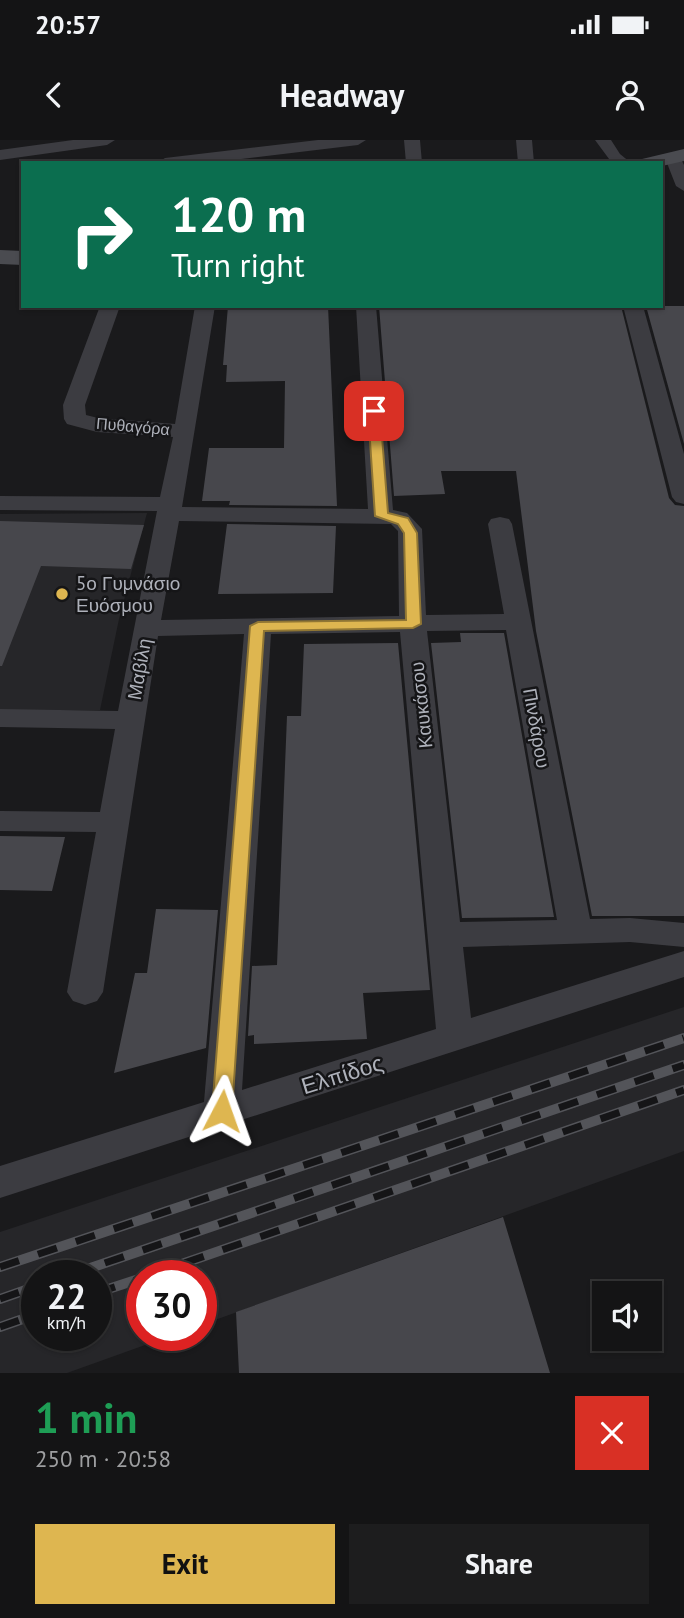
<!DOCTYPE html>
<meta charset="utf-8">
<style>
:root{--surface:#141415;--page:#1d1d1e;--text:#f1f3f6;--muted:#9d9ea0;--line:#333334;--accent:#deb650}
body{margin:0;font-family:"PT Sans",sans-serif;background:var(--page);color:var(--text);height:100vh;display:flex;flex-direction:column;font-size:26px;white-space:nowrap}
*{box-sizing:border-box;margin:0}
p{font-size:23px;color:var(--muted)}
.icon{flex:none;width:38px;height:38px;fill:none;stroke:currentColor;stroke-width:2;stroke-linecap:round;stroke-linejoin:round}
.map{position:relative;height:1233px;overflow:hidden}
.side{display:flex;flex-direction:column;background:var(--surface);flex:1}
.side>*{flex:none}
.banner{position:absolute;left:21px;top:21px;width:642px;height:147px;border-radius:0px;box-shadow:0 2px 5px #0004,0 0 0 2px var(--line);background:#0b6e4f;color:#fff;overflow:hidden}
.controls{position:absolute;left:592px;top:1141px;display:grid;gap:14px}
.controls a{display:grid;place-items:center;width:70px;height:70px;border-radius:0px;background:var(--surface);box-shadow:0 2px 5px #0004,0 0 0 2px var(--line);font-size:35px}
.speed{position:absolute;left:21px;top:1120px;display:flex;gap:14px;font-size:35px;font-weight:700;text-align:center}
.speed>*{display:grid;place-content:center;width:91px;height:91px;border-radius:50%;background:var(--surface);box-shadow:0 2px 5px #0004,0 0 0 2px var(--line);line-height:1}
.speed small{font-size:18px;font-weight:400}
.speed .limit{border:10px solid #d22;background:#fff;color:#111}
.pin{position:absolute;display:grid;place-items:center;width:60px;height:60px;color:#fff;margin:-30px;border-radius:14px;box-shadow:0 4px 10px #0006}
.me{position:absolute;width:77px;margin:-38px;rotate:4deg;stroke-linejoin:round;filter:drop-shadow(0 0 5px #0008)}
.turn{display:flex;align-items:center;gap:24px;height:147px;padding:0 35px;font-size:32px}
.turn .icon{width:91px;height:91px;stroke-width:2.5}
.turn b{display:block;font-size:49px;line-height:60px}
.round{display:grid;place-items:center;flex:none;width:74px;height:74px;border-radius:0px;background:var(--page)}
.overview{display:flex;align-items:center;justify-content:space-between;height:119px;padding:0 35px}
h1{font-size:42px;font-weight:700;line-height:52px;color:#1e9e55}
.primary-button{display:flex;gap:14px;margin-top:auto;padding:14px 35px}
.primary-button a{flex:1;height:80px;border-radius:0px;background:var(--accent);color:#111;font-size:28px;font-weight:700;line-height:80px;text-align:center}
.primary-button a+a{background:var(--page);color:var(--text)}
.status{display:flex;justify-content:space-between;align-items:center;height:49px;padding:0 35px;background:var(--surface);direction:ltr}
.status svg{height:19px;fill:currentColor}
header{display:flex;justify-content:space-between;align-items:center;height:91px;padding:0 35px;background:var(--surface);font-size:32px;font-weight:700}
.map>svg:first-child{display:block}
.built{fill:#262629;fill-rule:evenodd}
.building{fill:#47474c}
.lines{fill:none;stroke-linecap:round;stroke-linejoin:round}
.street{fill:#3c3c41;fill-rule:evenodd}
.secondary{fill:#4a4b50;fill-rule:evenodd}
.rail-casing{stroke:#535459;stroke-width:10}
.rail{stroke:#151517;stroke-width:7;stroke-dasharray:20;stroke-linecap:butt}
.route{fill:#deb650;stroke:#907634;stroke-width:2}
.poi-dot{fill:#deb650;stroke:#151517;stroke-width:2.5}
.labels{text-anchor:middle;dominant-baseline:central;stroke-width:5;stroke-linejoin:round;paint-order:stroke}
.far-street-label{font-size:16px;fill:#aeb1ba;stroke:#151517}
.poi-label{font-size:19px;fill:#aeb1ba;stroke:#151517;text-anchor:start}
.street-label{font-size:19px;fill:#aeb1ba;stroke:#151517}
.near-street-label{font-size:23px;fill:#aeb1ba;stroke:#151517}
</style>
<div class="status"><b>20:57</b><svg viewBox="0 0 49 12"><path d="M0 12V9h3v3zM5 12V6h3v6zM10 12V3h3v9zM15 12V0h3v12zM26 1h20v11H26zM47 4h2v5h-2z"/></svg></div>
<header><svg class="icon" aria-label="back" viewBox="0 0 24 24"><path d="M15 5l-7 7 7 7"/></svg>Headway<svg class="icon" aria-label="person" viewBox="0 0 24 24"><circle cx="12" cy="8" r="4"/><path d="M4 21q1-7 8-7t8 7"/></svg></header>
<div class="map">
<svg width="684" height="1233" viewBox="0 0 684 1233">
<rect width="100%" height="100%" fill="#1a1a1c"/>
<!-- built -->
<path class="built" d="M147 373 119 479 100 570H0V374Z
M684 867V1011L201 1185V1136H142V1195H173L67 1233H0V1092ZM37 1136H96V1195H37Z"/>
<!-- building -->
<path class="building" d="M228 166H328L337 366 229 365 230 361H202L209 308H284L285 241 226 242 227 225H223Z
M379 166H621L669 358 675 365 684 366V776H592L536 491 516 331H441L445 354 394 356Z
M646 166H684V304Z
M0 381 144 385 131 429 41 426 2 526H0Z
M227 384 336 386 333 453 218 454Z
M460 493H504L554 777 462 778 431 503 461 502Z
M398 503 430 850 363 853 367 899 254 904V895L248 896 252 826 277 825 287 576H301L304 504Z
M0 696 65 697 52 751 0 750Z
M156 769 218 770 206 908 114 933 135 833H147Z
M503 1077 550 1233H239L236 1172Z"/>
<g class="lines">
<!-- street -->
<path class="street" d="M73 0H115L107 5 0 20V10Z
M318 0H366L358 5 208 23H157L165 18Z
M404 0H420L422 23H406Z
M516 0H532L534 23H518Z
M595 0H611L620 14 631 23H612Z
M673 13 679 15 684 25V51L676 46 665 18Z
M100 166H120L85 265 86 275 98 278 175 284 195 166H215L182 367 368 369 356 166H376L393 370 407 373 422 389 426 475 504 474 488 384 491 379 500 377 509 379 512 384 590 779 630 778 684 783V807L630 802 463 807 471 878 684 811V837L0 1058V1026L204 962 244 494 158 496 103 852 97 861 85 865 73 861 67 852 96 692 0 691V671L100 672 115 589 0 587V569L118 571 157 371 0 370V356L160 357 173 297 97 292 67 284 64 279 63 265ZM179 381 391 384 398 391 399 476 161 480ZM506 490 557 780 460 782 427 491ZM400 492 436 889 242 950 271 494Z
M623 166H643L684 314V364L676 362 672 357Z"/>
<!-- secondary -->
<path class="secondary" d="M684 9V21L662 26V23H639L642 19Z
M0 110 23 111V125L0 124Z"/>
<!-- rail casing -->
<g class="rail-casing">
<path id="rail" d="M0 1127 684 898
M67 1136 684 925
M147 1136 684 950
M96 1153 142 1138
M0 1159 37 1146
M0 1187 37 1174"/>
</g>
<!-- rail -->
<use href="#rail" class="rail"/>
</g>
<!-- route -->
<path class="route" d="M374 267 380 271 388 373 408 378 417 393 421 484 413 488 264 491 232 971 229 977 222 979 215 977 212 971 250 486 258 482 406 480 404 393 398 384 375 376 368 271Z"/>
<!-- markers -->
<circle class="poi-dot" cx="62" cy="454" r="7"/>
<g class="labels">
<!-- far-street labels -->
<g class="far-street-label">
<text transform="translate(133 286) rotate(5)">Πυθαγόρα</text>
</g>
<!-- poi labels -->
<g class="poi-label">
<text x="76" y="443">5ο Γυμνάσιο<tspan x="76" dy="22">Ευόσμου</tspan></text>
</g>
<!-- street labels -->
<g class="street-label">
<text transform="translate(139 529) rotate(-80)">Μαβίλη</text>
<text transform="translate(421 565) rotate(-96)">Καυκάσου</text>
<text transform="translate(537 588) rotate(80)">Πινδάρου</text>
</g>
<!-- near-street labels -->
<g class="near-street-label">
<text transform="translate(342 934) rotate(-17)">Ελπίδος</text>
</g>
</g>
</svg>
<div class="controls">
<a><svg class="icon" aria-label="sound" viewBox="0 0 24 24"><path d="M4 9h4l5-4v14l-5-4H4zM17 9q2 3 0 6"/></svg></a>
</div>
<div class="speed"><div>22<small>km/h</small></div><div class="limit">30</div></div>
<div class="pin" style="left:374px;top:271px;background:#d93025"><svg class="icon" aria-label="arrive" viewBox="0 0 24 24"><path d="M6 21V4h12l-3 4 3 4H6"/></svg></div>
<svg class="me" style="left:222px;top:971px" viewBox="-20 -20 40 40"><path d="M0-17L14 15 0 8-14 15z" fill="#deb650" stroke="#fff" stroke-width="4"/></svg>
<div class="banner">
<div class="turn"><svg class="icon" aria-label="right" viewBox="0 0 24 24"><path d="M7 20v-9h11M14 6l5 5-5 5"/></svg><div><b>120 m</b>Turn right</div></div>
</div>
</div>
<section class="side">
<div class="overview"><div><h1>1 min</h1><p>250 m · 20:58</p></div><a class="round" style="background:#d93025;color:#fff"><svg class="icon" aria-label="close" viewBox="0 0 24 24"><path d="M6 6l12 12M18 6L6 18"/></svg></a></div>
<div class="primary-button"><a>Exit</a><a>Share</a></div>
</section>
